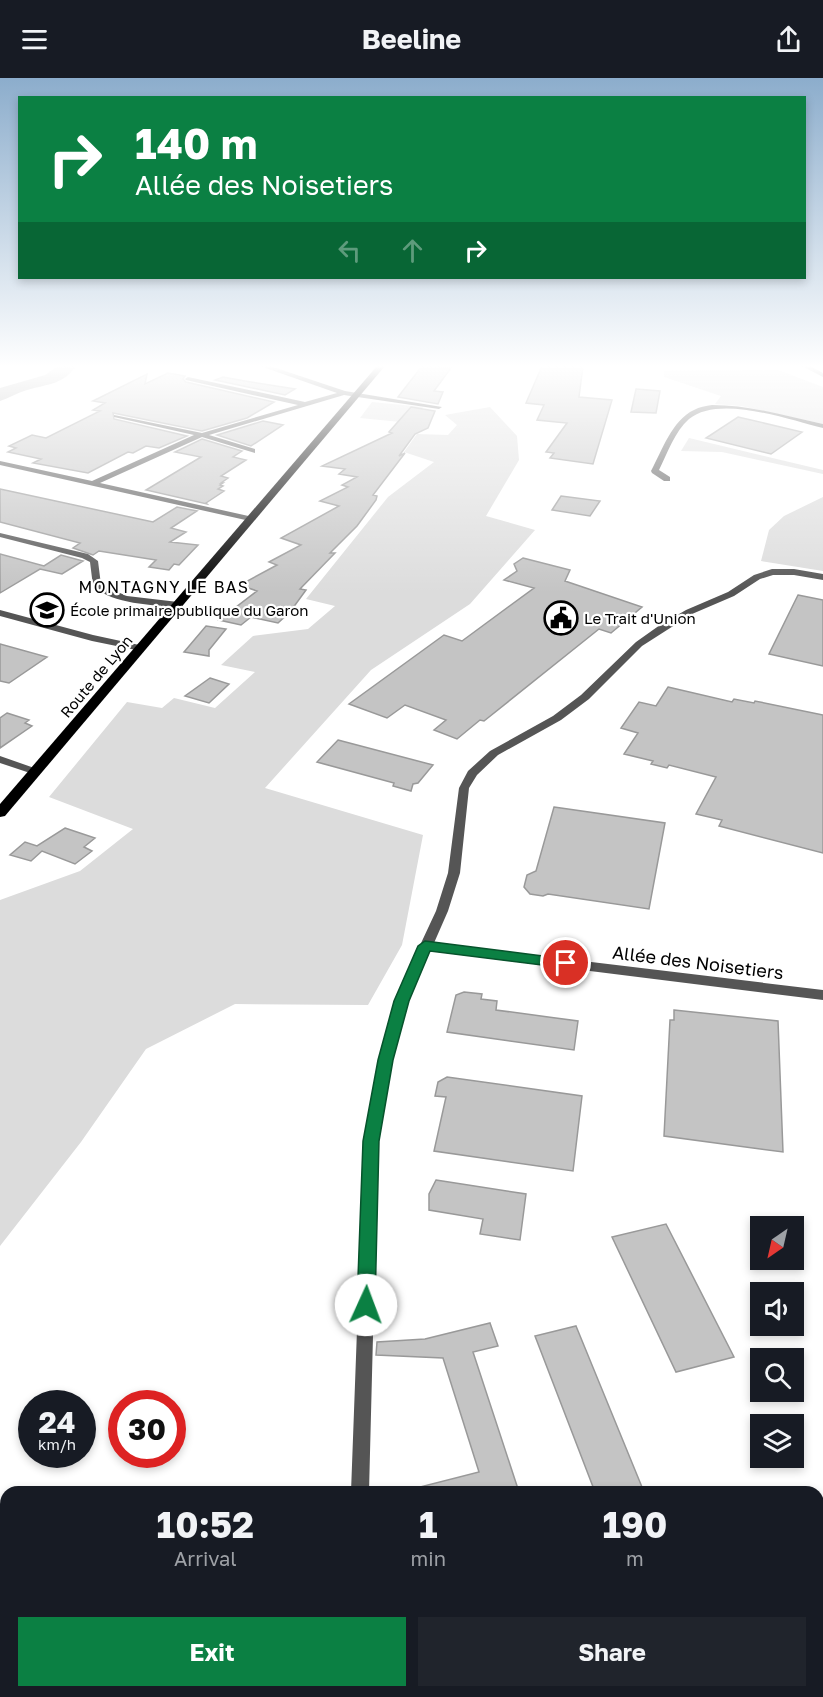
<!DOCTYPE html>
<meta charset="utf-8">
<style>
:root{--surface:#171b24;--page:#20242c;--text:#f1f3f6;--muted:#9ea1a6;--accent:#0b8043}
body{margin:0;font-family:"Golos Text",sans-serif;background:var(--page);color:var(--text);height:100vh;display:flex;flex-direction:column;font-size:22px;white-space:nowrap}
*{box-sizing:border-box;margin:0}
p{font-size:20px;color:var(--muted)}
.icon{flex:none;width:33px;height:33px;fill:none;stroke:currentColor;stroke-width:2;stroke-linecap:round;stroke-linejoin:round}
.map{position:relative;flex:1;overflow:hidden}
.panel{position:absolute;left:0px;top:1408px;width:824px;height:212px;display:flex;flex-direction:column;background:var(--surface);border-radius:18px 18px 0 0;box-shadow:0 3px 9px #0003}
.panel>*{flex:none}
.guide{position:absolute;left:18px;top:18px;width:788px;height:183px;border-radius:0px;box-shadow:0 3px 9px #0003;background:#0b8043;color:#fff;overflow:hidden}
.needle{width:39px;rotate:214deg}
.fabs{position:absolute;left:750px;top:1138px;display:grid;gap:12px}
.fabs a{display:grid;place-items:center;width:54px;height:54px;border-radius:0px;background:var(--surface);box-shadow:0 3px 9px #0003;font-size:30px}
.speed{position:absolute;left:18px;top:1312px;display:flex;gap:12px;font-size:30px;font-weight:700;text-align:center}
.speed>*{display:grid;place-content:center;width:78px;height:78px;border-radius:50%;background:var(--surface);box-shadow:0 3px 9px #0003;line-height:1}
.speed small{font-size:15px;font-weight:400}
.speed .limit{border:9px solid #d22;background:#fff;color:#111}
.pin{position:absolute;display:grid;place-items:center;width:51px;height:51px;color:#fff;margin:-26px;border:3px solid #fff;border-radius:50%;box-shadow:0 2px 6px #0007}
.me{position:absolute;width:66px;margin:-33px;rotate:2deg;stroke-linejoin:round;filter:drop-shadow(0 0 4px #0008)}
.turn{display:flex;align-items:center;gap:21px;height:126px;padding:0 18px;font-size:27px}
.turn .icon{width:78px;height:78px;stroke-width:2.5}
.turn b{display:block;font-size:42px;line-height:51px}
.lanes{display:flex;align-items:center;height:57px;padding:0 18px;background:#0003;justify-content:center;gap:30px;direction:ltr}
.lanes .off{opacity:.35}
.eta{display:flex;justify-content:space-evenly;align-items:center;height:102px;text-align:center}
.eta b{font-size:36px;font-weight:700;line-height:42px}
.cta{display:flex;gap:12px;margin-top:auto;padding:12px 18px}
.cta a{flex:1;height:69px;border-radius:0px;background:var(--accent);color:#fff;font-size:24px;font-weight:700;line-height:69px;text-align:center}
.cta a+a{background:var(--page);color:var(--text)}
header{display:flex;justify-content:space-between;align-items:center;height:78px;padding:0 18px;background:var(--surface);font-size:27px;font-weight:700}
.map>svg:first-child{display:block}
.green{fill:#dcdcdc}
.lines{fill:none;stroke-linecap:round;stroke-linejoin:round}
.river{fill:#a3a3a3;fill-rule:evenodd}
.building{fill:#c4c4c4;stroke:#999;stroke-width:1.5}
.minor{fill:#555;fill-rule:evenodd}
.primary{fill:#000;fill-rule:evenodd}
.route{fill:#0b8043;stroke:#07532c;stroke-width:1.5}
.labels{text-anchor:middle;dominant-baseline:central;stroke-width:4.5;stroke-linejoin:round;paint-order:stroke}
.far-poi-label{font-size:15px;fill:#000;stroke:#fff;text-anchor:start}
.far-street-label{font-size:15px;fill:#000;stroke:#fff}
.far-neighbourhood-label{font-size:16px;letter-spacing:1.5px;fill:#000;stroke:#fff}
.street-label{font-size:18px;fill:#000;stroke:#fff}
</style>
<header><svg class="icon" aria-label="menu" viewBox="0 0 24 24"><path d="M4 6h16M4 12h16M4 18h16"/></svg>Beeline<svg class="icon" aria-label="share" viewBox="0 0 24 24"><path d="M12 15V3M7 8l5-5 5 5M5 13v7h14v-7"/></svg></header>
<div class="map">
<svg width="823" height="1619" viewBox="0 0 823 1619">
<rect width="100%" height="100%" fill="#fff"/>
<!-- green -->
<path class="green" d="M778 292 823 309V346L741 328 715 326 721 318 664 299V293Z
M372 324 423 329 411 345 360 340Z
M490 329 517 358 519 382 486 438 535 452 470 526 371 592 265 710 423 757 402 867 368 927 235 926 146 971 81 1064 0 1168V822L80 793 133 751 49 719 127 624 162 630 174 620 215 630 255 594 221 587 253 558 308 551 335 528 306 521 388 419 434 384 404 374 417 356 448 357 457 347 445 337Z
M689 360 823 392V396L722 374 681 373Z
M823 419V493L761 483 769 452 784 438Z"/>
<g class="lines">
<!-- river -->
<path class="river" d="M58 288H76C63 307 47 306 27 312 17 315 9 320 0 323V310L45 297Z"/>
</g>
<!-- building -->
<path class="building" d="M422 288 451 290 434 313 443 314 438 326 398 319Z
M542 288H583L579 319 612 322 593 386 550 380 554 375 546 374 567 345 537 342 544 327 526 325Z
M168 295 185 298 183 301 186 304 274 324 247 340 202 353 113 335 114 341 187 358 159 370 146 368 133 375 128 374 88 395 33 385 41 381 8 374 16 370 9 368 32 357 46 360 100 333 93 332 105 325 93 323 147 296 145 306Z
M223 299 245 303 295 311 285 317 215 302Z
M636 311 660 313 656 335 631 334Z
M411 329 435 333 428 350 415 356 399 378 405 375 373 417 377 418 376 422 357 448 330 475H335L300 511 306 512 290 534 278 545 251 539 241 547 219 542 257 513 240 507 277 487 269 484 301 467 281 460 339 428 320 423 348 409 342 407 357 399 339 396 345 391 322 388 392 355 389 354Z
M738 339 802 354 771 376 706 360Z
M263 343 283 347 251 368 217 357Z
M202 361 242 373 233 379 246 382 221 398 228 400 221 405H223L220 407 223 408 218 411 224 413 206 425 207 426 146 412 201 379 175 374Z
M0 411 153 444 177 429 197 433 171 450 186 454 170 464 198 467 179 487 174 486 169 492 149 489 156 482 99 473 93 477 73 470 80 465 0 444Z
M561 418 600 423 590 438 552 432Z
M0 476 44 488 61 477 83 483 62 496 40 491 0 515Z
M523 480 570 492 565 503 642 529 611 555 599 551 484 643 480 642 457 661 434 652 446 642 405 627 387 640 349 626 444 557 462 563 534 510 504 502 517 493 514 486Z
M798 517 823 522V588L769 576Z
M206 548 226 551 209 572V578L184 574Z
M0 566 47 579 9 605 0 603Z
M210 600 229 606 209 625 185 618Z
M668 609 732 624 734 621 754 625 755 623 823 637V775L719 748 722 742 696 736 716 699 669 687 667 690 651 686 653 683 624 676 638 655 621 650 639 624 656 628Z
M7 635 29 642 25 645 32 648 0 670V640Z
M338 662 433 687 418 705 413 706 411 713 393 708 394 705 317 684Z
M554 729 665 745 649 831 548 816 543 818 530 816 524 809 527 797 536 793Z
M65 750 95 760 84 769 92 773 75 786 42 773 31 783 10 777 25 764 37 768Z
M464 914 482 916 481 921 497 923 496 932 578 943 574 972 447 954 456 917Z
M674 932 778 943 783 1074 664 1058 670 942H674Z
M447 999 582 1018 573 1093 434 1073 446 1019 435 1018 438 1004Z
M436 1102 526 1116 520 1162 480 1156 483 1141 429 1132V1116Z
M666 1146 734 1279 676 1294 612 1159Z
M490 1245 498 1268 473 1274 519 1414H421L420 1409 479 1394 443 1280 376 1277 377 1264 425 1261Z
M576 1248 644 1414H595L535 1258Z"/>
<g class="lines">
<!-- minor -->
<path class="minor" d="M260 288H270L345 313 442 329 439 331 344 317 209 357 255 371V375L202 359 100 405 253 439V443H250L0 387V383L92 403 194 357 114 339V337L202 355 298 327 186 302 185 301 188 299 305 324 337 315Z
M802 288H810L823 295V299Z
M712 327C750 327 786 338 823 346V350C789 342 719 316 689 341 675 353 667 376 659 392L670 399V403H664L652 395 651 393C662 373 672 342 694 332 699 329 706 328 712 327Z
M0 455 88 476 98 483 101 507 127 518 178 524 182 527 178 530C151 526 114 527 93 508L90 484 82 480 0 459Z
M794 491 823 496V502L794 497H773L760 501 734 518 692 536 642 568 589 621 561 642 498 677 477 697 469 710 460 795 448 833 434 865 823 912V922L430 873 408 923 393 982 378 1063 369 1414H351L364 1063 379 982 394 923 436 833 448 795 459 710 468 693 490 673 553 638 581 617 636 564 660 547 686 532 728 514 754 497 772 491Z
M0 532 93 557 144 568 146 570 141 573 92 563 0 538Z
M0 678 40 692 41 694 36 697 0 685Z
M346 1614H366L367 1619H347Z"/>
<!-- primary -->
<path class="primary" d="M377 288H385L5 738 0 739V726Z"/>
</g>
<!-- sky -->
<linearGradient id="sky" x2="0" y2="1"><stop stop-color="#8cadcc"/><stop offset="0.56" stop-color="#fff"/><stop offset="1" stop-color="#fff" stop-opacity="0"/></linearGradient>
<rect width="823" height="515" fill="url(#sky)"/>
<!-- route -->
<path class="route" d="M425 863 566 881 573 885 566 890 430 873 409 923 393 982 379 1063 375 1227 373 1233 366 1235 359 1233 357 1227 363 1063 378 982 394 923 418 868Z"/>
<!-- icons -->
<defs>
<g id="school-ring" transform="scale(1.725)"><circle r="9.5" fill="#fff" stroke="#000" stroke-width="1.5"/><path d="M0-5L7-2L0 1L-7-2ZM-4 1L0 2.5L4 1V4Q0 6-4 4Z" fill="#000"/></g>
<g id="civic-ring" transform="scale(1.725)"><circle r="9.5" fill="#fff" stroke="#000" stroke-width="1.5"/><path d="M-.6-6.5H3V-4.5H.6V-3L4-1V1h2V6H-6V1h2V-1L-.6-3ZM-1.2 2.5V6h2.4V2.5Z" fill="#000"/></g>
</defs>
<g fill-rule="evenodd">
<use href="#school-ring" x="47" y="532"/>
<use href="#civic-ring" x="561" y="540"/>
</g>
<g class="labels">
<!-- far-poi labels -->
<g class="far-poi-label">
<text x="70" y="532">École primaire publique du Garon</text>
<text x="584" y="540">Le Trait d'Union</text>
</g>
<!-- far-street labels -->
<g class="far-street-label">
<text transform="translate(96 598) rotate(-50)">Route de Lyon</text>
</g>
<!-- far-neighbourhood labels -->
<g class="far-neighbourhood-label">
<text x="164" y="509">MONTAGNY LE BAS</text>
</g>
<!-- street labels -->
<g class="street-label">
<text transform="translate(698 884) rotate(7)">Allée des Noisetiers</text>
</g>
</g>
</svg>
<div class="fabs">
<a><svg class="needle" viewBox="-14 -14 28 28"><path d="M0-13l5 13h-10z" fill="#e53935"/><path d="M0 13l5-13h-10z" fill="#9ea1a6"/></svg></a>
<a><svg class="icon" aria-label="sound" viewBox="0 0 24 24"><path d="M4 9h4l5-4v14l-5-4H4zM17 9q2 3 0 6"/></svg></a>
<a><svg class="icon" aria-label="search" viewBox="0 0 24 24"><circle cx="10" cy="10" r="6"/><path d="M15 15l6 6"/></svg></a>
<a><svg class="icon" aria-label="layers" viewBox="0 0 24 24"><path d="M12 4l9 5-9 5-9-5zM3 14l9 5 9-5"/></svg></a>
</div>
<div class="speed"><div>24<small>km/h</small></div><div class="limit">30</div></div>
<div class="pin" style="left:566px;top:885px;background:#d93025"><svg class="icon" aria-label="arrive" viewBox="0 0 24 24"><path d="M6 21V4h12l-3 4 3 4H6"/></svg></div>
<svg class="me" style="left:366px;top:1227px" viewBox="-20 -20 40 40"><circle r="19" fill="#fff"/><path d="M0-13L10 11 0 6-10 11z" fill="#0b8043"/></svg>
<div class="guide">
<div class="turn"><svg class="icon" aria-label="right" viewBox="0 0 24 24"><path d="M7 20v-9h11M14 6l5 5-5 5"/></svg><div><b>140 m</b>Allée des Noisetiers</div></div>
<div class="lanes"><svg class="icon off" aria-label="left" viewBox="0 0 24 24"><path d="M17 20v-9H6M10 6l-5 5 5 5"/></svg><svg class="icon off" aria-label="ahead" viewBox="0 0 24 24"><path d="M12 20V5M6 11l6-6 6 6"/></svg><svg class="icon" aria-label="right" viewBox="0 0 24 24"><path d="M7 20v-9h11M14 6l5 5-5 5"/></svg></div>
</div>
<section class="panel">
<div class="eta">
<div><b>10:52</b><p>Arrival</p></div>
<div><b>1</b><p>min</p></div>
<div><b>190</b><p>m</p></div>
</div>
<div class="cta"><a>Exit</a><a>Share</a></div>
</section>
</div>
